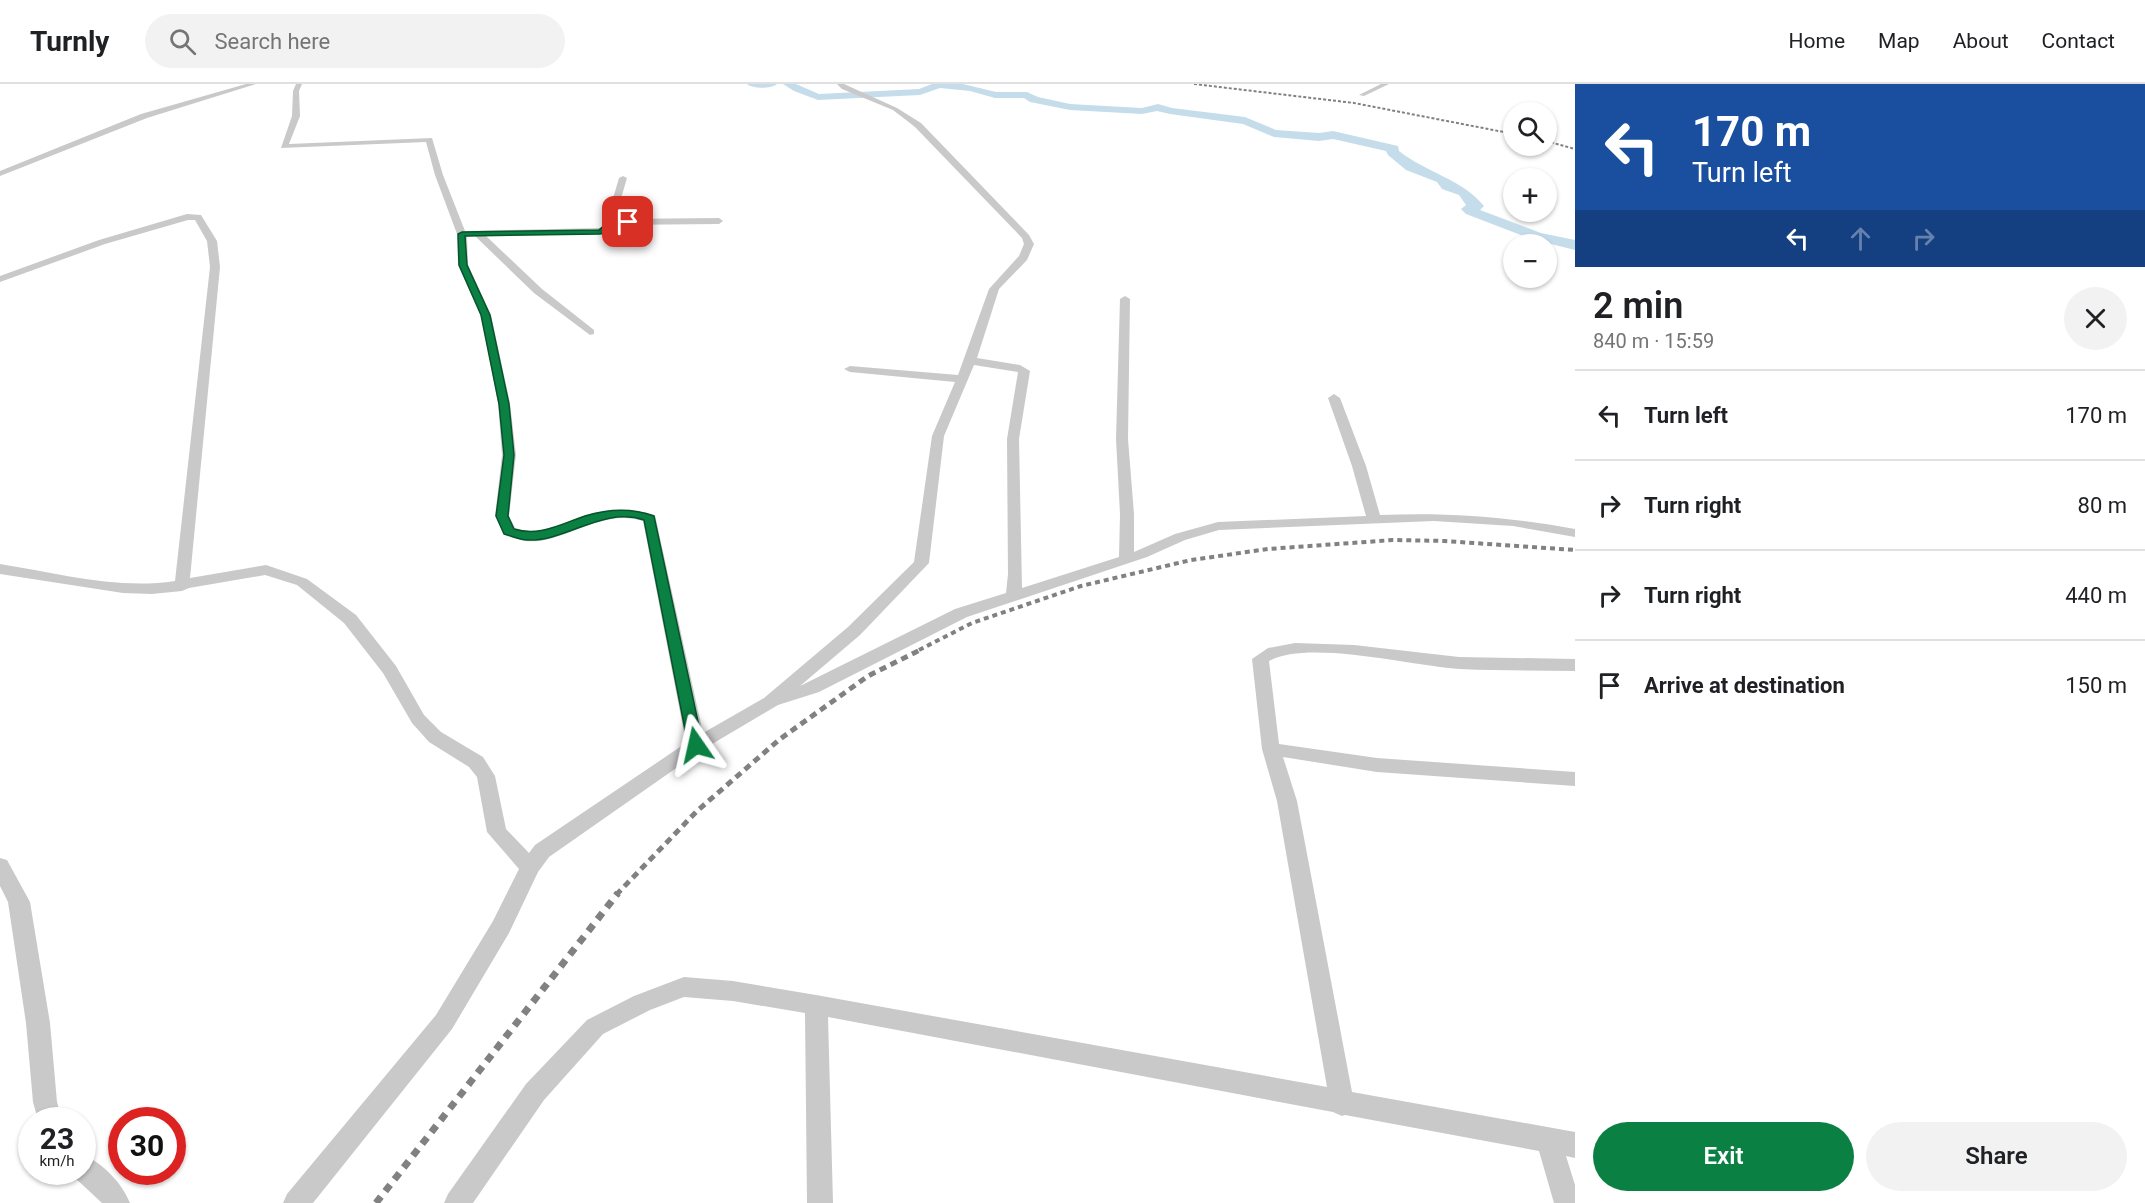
<!DOCTYPE html>
<meta charset="utf-8">
<style>
:root{--surface:#fff;--page:#f2f2f2;--text:#202124;--muted:#757577;--line:#e0e0e0;--accent:#0b8043}
body{margin:0;font-family:Roboto,sans-serif;background:var(--page);color:var(--text);height:100vh;display:flex;flex-direction:column;font-size:22px;white-space:nowrap}
*{box-sizing:border-box;margin:0}
p{font-size:20px;color:var(--muted)}
.icon{flex:none;width:33px;height:33px;fill:none;stroke:currentColor;stroke-width:2;stroke-linecap:round;stroke-linejoin:round}
.map{position:relative;flex:1;overflow:hidden}
.sheet{display:flex;flex-direction:column;background:var(--surface);width:570px}
.sheet>*{flex:none}
.top-card{background:#1a4fa0;color:#fff;overflow:hidden}
.buttons{position:absolute;left:1503px;top:18px;display:grid;gap:12px}
.buttons a{display:grid;place-items:center;width:54px;height:54px;border-radius:50%;background:var(--surface);box-shadow:0 2px 4px #0004;font-size:30px}
.speed{position:absolute;left:18px;top:1023px;display:flex;gap:12px;font-size:30px;font-weight:700;text-align:center}
.speed>*{display:grid;place-content:center;width:78px;height:78px;border-radius:50%;background:var(--surface);box-shadow:0 2px 4px #0004;line-height:1}
.speed small{font-size:15px;font-weight:400}
.speed .limit{border:9px solid #d22;background:#fff;color:#111}
.pin{position:absolute;display:grid;place-items:center;width:51px;height:51px;color:#fff;margin:-26px;border-radius:12px;box-shadow:0 3px 9px #0006}
.me{position:absolute;width:66px;margin:-33px;rotate:349deg;stroke-linejoin:round;filter:drop-shadow(0 0 4px #0008)}
.turn{display:flex;align-items:center;gap:21px;height:126px;padding:0 18px;font-size:27px}
.turn .icon{width:78px;height:78px;stroke-width:2.5}
.turn b{display:block;font-size:42px;line-height:51px}
.lanes{display:flex;align-items:center;height:57px;padding:0 18px;background:#0003;justify-content:center;gap:30px;direction:ltr}
.lanes .off{opacity:.35}
.round{display:grid;place-items:center;flex:none;width:63px;height:63px;border-radius:32px;background:var(--page)}
.headline{display:flex;align-items:center;justify-content:space-between;height:102px;padding:0 18px}
h1{font-size:36px;font-weight:600;line-height:45px}
.primary-button{display:flex;gap:12px;margin-top:auto;padding:12px 18px}
.primary-button a{flex:1;height:69px;border-radius:36px;background:var(--accent);color:#fff;font-size:24px;font-weight:600;line-height:69px;text-align:center}
.primary-button a+a{background:var(--page);color:var(--text)}
ul{padding:0;list-style:none}
li{display:flex;align-items:center;gap:18px;height:90px;padding:0 18px;border-top:2px solid var(--line)}
li div{flex:1}
li b{display:block;font-size:22px}
li em{font-style:normal}
header{display:flex;align-items:center;gap:36px;box-sizing:border-box;height:84px;padding:0 30px;background:var(--surface);border-bottom:2px solid var(--line)}
header strong{font-size:28px}
nav{display:flex;gap:33px;margin-inline-start:auto;font-size:21px}
.search{width:420px;height:54px;background:var(--page);display:flex;align-items:center;gap:15px;box-sizing:border-box;padding:0 21px;border-radius:33px;color:var(--muted);font-size:22px}
main{display:flex;flex:1;min-height:0}
.map>svg:first-child{display:block}
.lines{fill:none;stroke-linecap:round;stroke-linejoin:round}
.river{fill:#c5ddeb;fill-rule:evenodd}
.minor{fill:#c9c9c9;fill-rule:evenodd}
.rail-far3{stroke:#818181;stroke-width:2;stroke-dasharray:3 2;stroke-linecap:butt}
.rail-far2{stroke:#818181;stroke-width:4;stroke-dasharray:5 4;stroke-linecap:butt}
.rail-far1{stroke:#818181;stroke-width:5;stroke-dasharray:7 5;stroke-linecap:butt}
.rail{stroke:#818181;stroke-width:7;stroke-dasharray:8 7;stroke-linecap:butt}
.route{fill:#0b8043;stroke:#07532c;stroke-width:1.5}
</style>
<header>
<strong>Turnly</strong>
<div class="search"><svg class="icon" aria-label="search" viewBox="0 0 24 24"><circle cx="10" cy="10" r="6"/><path d="M15 15l6 6"/></svg>Search here</div>
<nav><a>Home</a><a>Map</a><a>About</a><a>Contact</a></nav>
</header>
<main>
<div class="map">
<svg width="1575" height="1119" viewBox="0 0 1575 1119">
<rect width="100%" height="100%" fill="#fff"/>
<g class="lines">
<!-- river -->
<path class="river" d="M747 0H777C771 5 753 5 747 0Z
M783 0H796L819 10 919 5 932 0H963L996 8H1027L1038 13 1070 20 1142 24 1158 20 1172 24 1245 33 1276 46 1319 49 1333 47 1398 62 1399 67C1427 89 1462 95 1484 122L1480 126 1541 149 1575 156V166L1531 155 1466 130 1461 125 1466 121 1459 111 1442 105 1437 98 1406 86 1388 71 1386 67 1333 55 1319 57 1274 53 1243 40 1170 30 1157 27 1142 30 1070 26 1030 18 1024 14H995L970 7 940 4 920 11 818 16 794 7Z"/>
<!-- minor -->
<path class="minor" d="M246 0H256L147 34 0 92V87L141 30Z
M296 0H302L299 7 300 32 289 60 432 54 443 91 465 147 601 144 606 138 619 94 623 92 627 94 615 135 719 134 723 137 719 140 613 141 604 150 486 152 542 205 594 246V250L590 251 534 209 475 152 467 153 468 181 491 231 510 319 516 371 509 432 515 444C541 453 561 439 586 431 609 424 633 424 655 431L703 649 764 614 848 543 914 478 932 352 955 298 850 288 844 285 850 282 958 291 989 205 1019 172 1024 160 1022 154 915 43 893 26 842 5 837 0H844L897 24 921 39 1029 151 1034 160 1027 176 999 205 977 274 1020 281 1030 287 1019 355 1022 504 1119 473 1120 430 1116 355 1120 215 1125 212 1130 215 1128 355 1134 430V468L1175 450 1218 438 1366 432 1352 382 1328 314 1334 310 1340 314 1366 382 1380 431C1448 428 1508 433 1575 445V453L1513 442 1434 437 1219 446 1185 456 1147 473 967 533 819 608 778 621 702 666 549 773 538 788 509 849 452 945 313 1119H283L287 1110 436 931 493 837 519 785 487 748 477 693 469 683 429 658 412 639 383 589 344 539 297 501 265 491 189 504 182 507 152 510 123 509 0 490V480C57 489 117 506 175 497L210 183 207 157 195 136H188L105 160 0 198V192L99 156 187 130 201 131 217 157 220 183 190 494 266 481 307 495 356 531 396 582 424 631 441 648 483 673 495 692 506 745 529 769 535 761 686 659 643 437C601 423 562 461 526 457 519 456 511 452 504 450L495 432 502 371 498 319 481 231 458 181 457 150 435 91 426 58 281 64 292 32 293 7ZM974 281 1018 288 1007 355 1008 490 1006 509 955 525 800 602 860 551 929 479 944 352Z
M1381 0H1389L1364 12 1359 11Z
M1295 559 1354 561 1459 573 1575 575V587C1537 586 1498 587 1460 585 1413 582 1308 555 1269 577L1279 660 1377 674 1575 688V702L1377 688 1283 673 1297 717 1352 1008 1575 1048V1074L1566 1072 1575 1101V1119H1554L1539 1067 1345 1031 1342 1032 1333 1028 828 933 833 1119H807L805 929 733 917 684 913 650 926 603 950 544 1016 473 1119H444L448 1110 526 1000 587 936 634 912 684 893 733 897 816 911 1327 1003 1277 717 1262 665 1252 575 1268 564Z
M0 774 7 776 30 818 50 939 57 1018 62 1036H38L33 1018 26 939 8 818 0 802Z
M82 1070C103 1079 122 1099 130 1119H102L73 1092 71 1088H82Z"/>
<!-- rail-far3 -->
<path class="rail-far3" d="M1194 0 1354 19 1514 50
M1546 57 1575 65"/>
<!-- rail-far2 -->
<path class="rail-far2" d="M919 566 972 539 1081 502 1191 476 1268 465 1393 456 1445 457 1575 466"/>
<!-- rail-far1 -->
<path class="rail-far1" d="M616 811 697 727 780 655 868 592 922 565"/>
<!-- rail -->
<path class="rail" d="M376 1119 618 809"/>
</g>
<!-- route -->
<path class="route" d="M610 136H628L631 138 612 140 609 148 600 150 465 152 467 181 490 231 509 320 514 371 508 432 514 445C539 453 561 440 585 432 608 425 632 424 654 432L703 661 701 665H690L688 661 644 436C603 422 566 458 527 456 520 456 511 452 504 450L496 432 504 371 499 320 481 231 459 181 458 150 462 148 599 146Z"/>
</svg>
<div class="buttons">
<a><svg class="icon" aria-label="search" viewBox="0 0 24 24"><circle cx="10" cy="10" r="6"/><path d="M15 15l6 6"/></svg></a>
<a>+</a>
<a>−</a>
</div>
<div class="speed"><div>23<small>km/h</small></div><div class="limit">30</div></div>
<div class="pin" style="left:628px;top:138px;background:#d93025"><svg class="icon" aria-label="arrive" viewBox="0 0 24 24"><path d="M6 21V4h12l-3 4 3 4H6"/></svg></div>
<svg class="me" style="left:696px;top:661px" viewBox="-20 -20 40 40"><path d="M0-17L14 15 0 8-14 15z" fill="#0b8043" stroke="#fff" stroke-width="4"/></svg>
</div>
<section class="sheet">
<div class="top-card">
<div class="turn"><svg class="icon" aria-label="left" viewBox="0 0 24 24"><path d="M17 20v-9H6M10 6l-5 5 5 5"/></svg><div><b>170 m</b>Turn left</div></div>
<div class="lanes"><svg class="icon" aria-label="left" viewBox="0 0 24 24"><path d="M17 20v-9H6M10 6l-5 5 5 5"/></svg><svg class="icon off" aria-label="ahead" viewBox="0 0 24 24"><path d="M12 20V5M6 11l6-6 6 6"/></svg><svg class="icon off" aria-label="right" viewBox="0 0 24 24"><path d="M7 20v-9h11M14 6l5 5-5 5"/></svg></div>
</div>
<div class="headline"><div><h1>2 min</h1><p>840 m · 15:59</p></div><a class="round"><svg class="icon" aria-label="close" viewBox="0 0 24 24"><path d="M6 6l12 12M18 6L6 18"/></svg></a></div>
<ul>
<li><svg class="icon" aria-label="left" viewBox="0 0 24 24"><path d="M17 20v-9H6M10 6l-5 5 5 5"/></svg><div><b>Turn left</b></div><em>170 m</em></li>
<li><svg class="icon" aria-label="right" viewBox="0 0 24 24"><path d="M7 20v-9h11M14 6l5 5-5 5"/></svg><div><b>Turn right</b></div><em>80 m</em></li>
<li><svg class="icon" aria-label="right" viewBox="0 0 24 24"><path d="M7 20v-9h11M14 6l5 5-5 5"/></svg><div><b>Turn right</b></div><em>440 m</em></li>
<li><svg class="icon" aria-label="arrive" viewBox="0 0 24 24"><path d="M6 21V4h12l-3 4 3 4H6"/></svg><div><b>Arrive at destination</b></div><em>150 m</em></li>
</ul>
<div class="primary-button"><a>Exit</a><a>Share</a></div>
</section>
</main>
